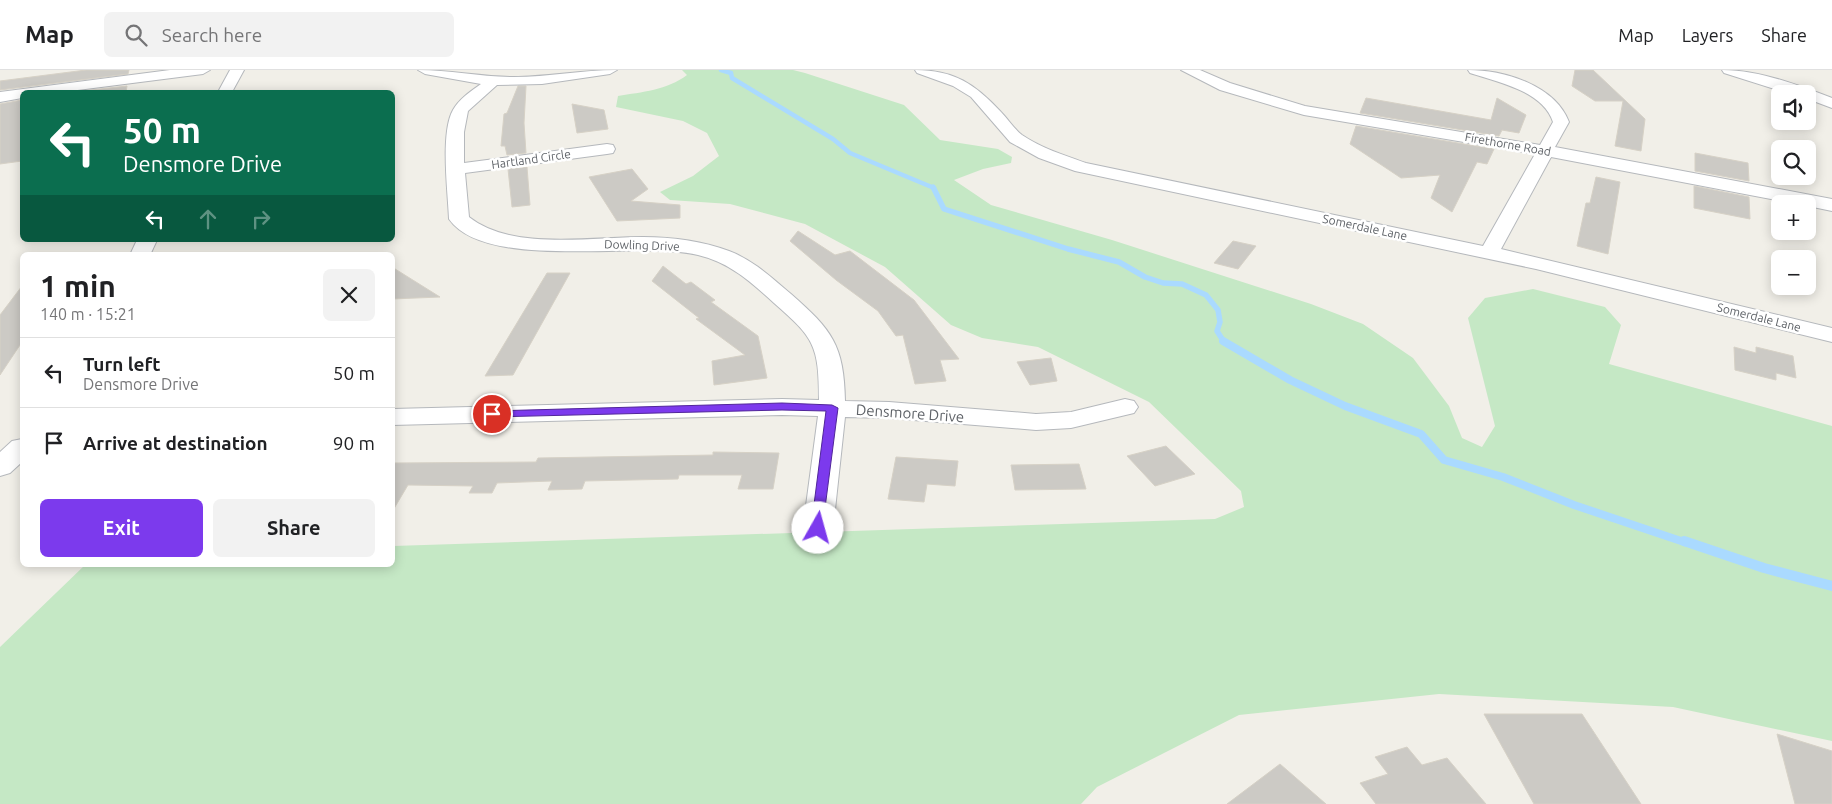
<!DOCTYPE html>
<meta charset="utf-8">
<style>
:root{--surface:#fff;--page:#f2f2f2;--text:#202124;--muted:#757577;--line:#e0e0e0;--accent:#7c3aed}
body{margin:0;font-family:Ubuntu,sans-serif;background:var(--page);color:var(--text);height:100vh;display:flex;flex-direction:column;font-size:19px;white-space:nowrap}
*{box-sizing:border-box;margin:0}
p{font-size:16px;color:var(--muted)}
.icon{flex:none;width:28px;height:28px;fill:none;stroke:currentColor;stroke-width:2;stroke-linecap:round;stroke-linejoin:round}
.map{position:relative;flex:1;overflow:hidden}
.panel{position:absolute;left:20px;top:182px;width:375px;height:315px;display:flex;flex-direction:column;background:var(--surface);border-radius:8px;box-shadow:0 2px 12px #0003}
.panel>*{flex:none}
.top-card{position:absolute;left:20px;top:20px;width:375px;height:152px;border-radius:8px;box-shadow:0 2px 12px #0003;background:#0b6e4f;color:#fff;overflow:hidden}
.fabs{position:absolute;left:1771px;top:15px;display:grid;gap:10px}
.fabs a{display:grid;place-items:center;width:45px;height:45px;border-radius:8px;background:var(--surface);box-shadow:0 2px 12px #0003;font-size:25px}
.pin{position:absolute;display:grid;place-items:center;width:42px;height:42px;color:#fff;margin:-21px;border:2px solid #fff;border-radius:50%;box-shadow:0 1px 5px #0007}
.me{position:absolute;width:55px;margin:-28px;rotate:7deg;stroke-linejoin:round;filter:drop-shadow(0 0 4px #0008)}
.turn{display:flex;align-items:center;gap:18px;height:105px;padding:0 20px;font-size:22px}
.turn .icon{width:65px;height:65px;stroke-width:2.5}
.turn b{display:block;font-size:35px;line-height:42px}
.lanes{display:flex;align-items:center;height:48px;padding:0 20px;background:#0003;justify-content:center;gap:25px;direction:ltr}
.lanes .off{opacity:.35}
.round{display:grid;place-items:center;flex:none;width:52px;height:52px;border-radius:8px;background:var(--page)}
.head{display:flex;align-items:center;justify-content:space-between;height:85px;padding:0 20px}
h1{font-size:30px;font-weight:700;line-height:38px}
.primary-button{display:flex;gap:10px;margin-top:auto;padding:10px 20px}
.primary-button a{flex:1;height:58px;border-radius:8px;background:var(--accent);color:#fff;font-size:20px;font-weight:700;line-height:58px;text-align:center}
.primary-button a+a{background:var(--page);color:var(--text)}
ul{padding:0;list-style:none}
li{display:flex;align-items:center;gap:15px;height:70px;padding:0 20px;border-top:1px solid var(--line)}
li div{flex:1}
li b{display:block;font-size:19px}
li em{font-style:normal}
header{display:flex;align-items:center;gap:30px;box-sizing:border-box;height:70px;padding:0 25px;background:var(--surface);border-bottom:1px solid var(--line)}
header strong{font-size:24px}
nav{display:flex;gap:28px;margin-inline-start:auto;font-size:18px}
.search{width:350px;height:45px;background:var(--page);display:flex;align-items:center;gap:12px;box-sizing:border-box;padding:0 18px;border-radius:8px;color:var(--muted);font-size:19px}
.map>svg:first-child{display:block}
.green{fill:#c5e8c5}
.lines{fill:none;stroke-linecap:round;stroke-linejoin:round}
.stream-far3{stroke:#aadaff;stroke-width:4.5}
.stream-far2{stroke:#aadaff;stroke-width:5.5}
.stream-far1{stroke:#aadaff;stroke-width:8}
.stream{stroke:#aadaff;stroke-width:10}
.building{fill:#cccac5;stroke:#d6d1c6}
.minor-casing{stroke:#b5b8bc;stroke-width:2}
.minor{fill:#fff;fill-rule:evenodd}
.route{fill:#7c3aed;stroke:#51269a}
.labels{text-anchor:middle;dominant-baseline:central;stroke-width:5;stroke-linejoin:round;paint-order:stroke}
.far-street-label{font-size:12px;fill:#5f6368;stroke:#fff}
.street-label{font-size:15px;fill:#5f6368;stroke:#fff}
</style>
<header>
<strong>Map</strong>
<div class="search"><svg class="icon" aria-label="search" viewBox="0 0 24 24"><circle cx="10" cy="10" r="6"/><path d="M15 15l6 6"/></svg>Search here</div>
<nav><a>Map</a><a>Layers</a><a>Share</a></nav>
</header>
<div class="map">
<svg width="1832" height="734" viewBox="0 0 1832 734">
<rect width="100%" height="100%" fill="#f1efe8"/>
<!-- green -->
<path class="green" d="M682 0H793L805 3 904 35 940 70 998 79 1012 87 1011 93 983 99 954 110 991 135 1112 170 1311 234 1363 254 1413 288 1449 336 1462 368 1482 377 1495 356 1468 248 1485 228 1533 219 1605 237 1621 255 1609 294 1832 356V671L1673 637 1439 624 1239 645 1097 717 1081 734H0V577L85 495H392L393 476 1215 449 1244 437 1241 421 1149 332 1038 277 982 268 951 255 885 197 805 154 730 134 670 130 660 122 693 106 719 86 707 63 683 51 616 37 618 26C642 22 667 20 687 5Z"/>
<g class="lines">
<!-- stream-far3 -->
<path class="stream-far3" d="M721 0 731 3 732 8 833 69 850 83 934 118"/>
<!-- stream-far2 -->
<path class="stream-far2" d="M933 117 944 139 1068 179 1119 192 1145 207 1163 213 1182 214 1206 225 1218 240 1220 252 1217 261 1224 272"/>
<!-- stream-far1 -->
<path class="stream-far1" d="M1223 271 1290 310 1345 336 1421 364 1444 390 1503 407 1574 435 1687 473"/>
<!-- stream -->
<path class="stream" d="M1684 471 1764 498 1832 516"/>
</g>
<!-- building -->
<path class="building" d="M86 0H129L128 4 0 20V11Z
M1575 0H1593L1645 49 1641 81 1615 76 1623 31H1595L1572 16Z
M127 16 126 22H73Z
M518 16H526L524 53 526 83 507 85 505 76H501L504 44 507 43Z
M1366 28 1491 50 1497 28 1526 45 1519 63 1502 60 1499 66 1360 43Z
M22 30V91L0 94V34Z
M572 34 604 40 608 59 577 63Z
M1356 56 1494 79 1487 94 1477 92 1452 142 1431 128 1440 105 1401 108 1350 74Z
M1695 83 1748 93 1749 111 1695 101Z
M527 97 530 135 512 137 508 99Z
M632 99 648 119 631 131 680 135V148L617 151 589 107Z
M1596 107 1620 112 1608 184 1577 176 1586 133H1590Z
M1694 116 1749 127 1750 149 1694 138Z
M798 161 835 185 850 181 914 230 959 289 940 290 946 311 915 314 903 265 896 266 878 241 836 210 790 171Z
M1233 171 1256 176 1238 199 1214 193Z
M663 196 686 214 691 212 715 230 711 232 758 266 767 308 714 315 712 291 745 285 696 249 699 248 652 211Z
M392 197 440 227 392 229Z
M547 203H570L513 305 485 306Z
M22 216V272L0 305V245Z
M1734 277 1756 283V277L1793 286 1796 308 1776 303V310L1735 300Z
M1051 288 1057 311 1030 315 1017 292Z
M1166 376 1195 404 1155 416 1127 386Z
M713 382 779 383 773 419H738L742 405H679L678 409 585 411 582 419 548 420 552 411 497 413 492 423H469L473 416 408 415 392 442V393L536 392 538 388 713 385Z
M896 387 958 391 955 416 927 414 924 432 888 429Z
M1079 394 1086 419 1015 420 1011 395Z
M1484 644H1582L1641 734H1534Z
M1777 664 1832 681V734H1795Z
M1407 677 1422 695 1447 688 1486 734H1376L1360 713 1388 704 1375 687Z
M1280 694 1326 734H1227Z"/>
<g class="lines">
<!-- minor casing -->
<g class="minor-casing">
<path id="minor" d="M170 0H210L203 4 62 22H22V28L0 32V22Z
M230 0H244L232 22H218Z
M418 0C450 0 482 7 514 7 548 7 582 0 617 0L610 4 542 14 497 15 468 41 464 62V93L607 74 613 75 615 79 613 83 607 84 465 103 469 147C512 181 590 167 643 167 672 167 702 171 729 181 753 190 772 208 791 224 832 260 844 275 845 331L889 332 1036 344 1071 342 1125 329 1134 331 1138 337 1134 343 1071 358 1036 360 889 348 845 347 833 458 829 465 818 468 807 465 803 458 818 346 782 345 392 355V339L782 329 819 330C819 275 814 268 774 233 751 212 729 192 698 185 638 170 486 202 449 149 448 122 440 63 453 40 459 29 471 21 481 14L425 4Z
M915 0C954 0 975 14 1001 42 1008 49 1014 59 1022 65 1041 78 1064 85 1086 93L1483 176 1535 84 1304 45 1220 20 1181 0H1200L1230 13 1305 36 1540 75 1553 52C1543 21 1498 12 1470 3L1468 0C1504 0 1555 15 1569 52L1555 77 1832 129V141L1808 136V134L1792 133 1551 87 1501 179 1832 258V272L1536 199 1075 101 1039 88 1010 72 971 27 953 16 917 3Z
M1722 0C1759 0 1798 15 1832 28V38L1808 29V24H1790L1724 3Z
M137 170H157L150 185H130Z
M22 369V392L10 403 0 406V382L12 371Z"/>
</g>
<!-- minor -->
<use href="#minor" class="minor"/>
</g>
<!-- route -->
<path class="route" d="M782 333 832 335 838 338 822 461H813L811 458 826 341 782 340 492 347 487 344 492 341Z"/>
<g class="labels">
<!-- far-street labels -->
<g class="far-street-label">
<text transform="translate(1508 74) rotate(10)">Firethorne Road</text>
<text transform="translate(531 89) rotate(-8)">Hartland Circle</text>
<text transform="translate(1365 157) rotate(12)">Somerdale Lane</text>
<text transform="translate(642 175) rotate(2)">Dowling Drive</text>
<text transform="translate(1759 247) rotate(14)">Somerdale Lane</text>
</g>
<!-- street labels -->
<g class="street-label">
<text transform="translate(910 343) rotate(4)">Densmore Drive</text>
</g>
</g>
</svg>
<div class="fabs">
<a><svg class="icon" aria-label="sound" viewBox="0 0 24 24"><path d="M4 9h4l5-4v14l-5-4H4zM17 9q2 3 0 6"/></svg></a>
<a><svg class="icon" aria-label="search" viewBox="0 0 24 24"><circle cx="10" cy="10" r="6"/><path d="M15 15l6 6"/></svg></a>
<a>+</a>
<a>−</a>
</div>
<div class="pin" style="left:492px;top:344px;background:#d93025"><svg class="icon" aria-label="arrive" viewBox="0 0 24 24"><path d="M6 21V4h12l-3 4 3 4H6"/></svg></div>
<svg class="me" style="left:818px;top:458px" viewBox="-20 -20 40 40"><circle r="19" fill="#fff"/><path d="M0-13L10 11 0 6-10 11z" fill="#7c3aed"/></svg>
<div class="top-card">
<div class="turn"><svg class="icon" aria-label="left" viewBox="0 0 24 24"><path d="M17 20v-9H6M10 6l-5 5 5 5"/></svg><div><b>50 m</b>Densmore Drive</div></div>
<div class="lanes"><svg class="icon" aria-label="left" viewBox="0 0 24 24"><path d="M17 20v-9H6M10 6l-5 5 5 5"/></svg><svg class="icon off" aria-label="ahead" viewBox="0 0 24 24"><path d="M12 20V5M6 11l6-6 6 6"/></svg><svg class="icon off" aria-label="right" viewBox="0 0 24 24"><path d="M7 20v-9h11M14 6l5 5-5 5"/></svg></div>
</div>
<section class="panel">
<div class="head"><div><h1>1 min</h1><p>140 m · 15:21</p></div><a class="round"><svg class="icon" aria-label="close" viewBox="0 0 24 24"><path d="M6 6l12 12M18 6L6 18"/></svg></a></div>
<ul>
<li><svg class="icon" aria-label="left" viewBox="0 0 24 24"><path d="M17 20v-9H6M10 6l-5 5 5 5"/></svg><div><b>Turn left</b><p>Densmore Drive</p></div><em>50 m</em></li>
<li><svg class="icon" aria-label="arrive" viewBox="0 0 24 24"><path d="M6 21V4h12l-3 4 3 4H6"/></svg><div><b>Arrive at destination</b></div><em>90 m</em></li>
</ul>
<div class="primary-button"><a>Exit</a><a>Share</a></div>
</section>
</div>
